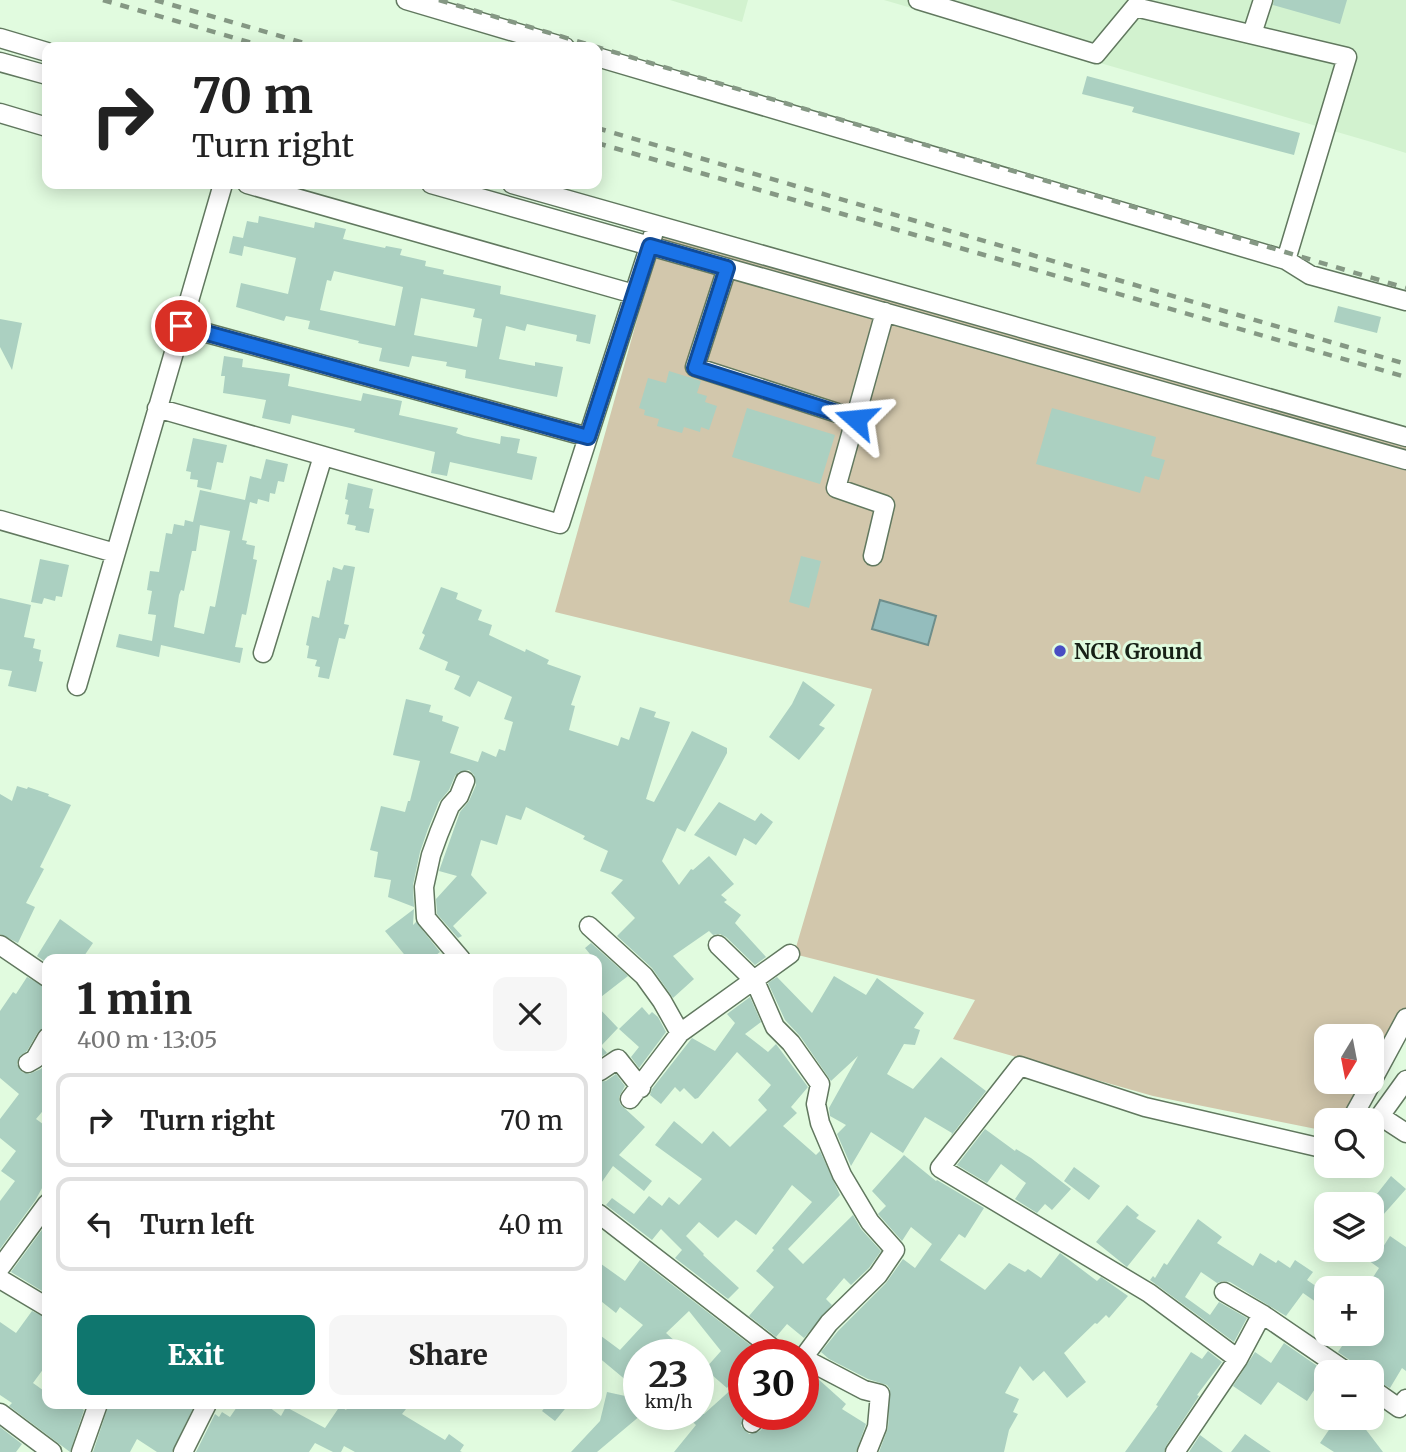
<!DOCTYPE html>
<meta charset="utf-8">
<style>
:root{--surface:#fff;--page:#f6f6f6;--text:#222;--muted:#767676;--line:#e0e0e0;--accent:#0f766e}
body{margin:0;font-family:Merriweather,serif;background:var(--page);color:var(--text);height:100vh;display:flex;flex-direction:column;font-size:26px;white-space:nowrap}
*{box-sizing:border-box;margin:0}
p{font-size:23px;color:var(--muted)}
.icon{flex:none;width:38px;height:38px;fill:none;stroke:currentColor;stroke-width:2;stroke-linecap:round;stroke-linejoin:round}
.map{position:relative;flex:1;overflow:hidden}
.panel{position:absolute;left:42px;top:954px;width:560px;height:455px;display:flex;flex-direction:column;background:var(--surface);border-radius:14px;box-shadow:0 4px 18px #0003}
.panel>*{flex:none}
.guide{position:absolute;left:42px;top:42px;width:560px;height:147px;border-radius:14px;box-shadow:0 4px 18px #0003;background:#fff;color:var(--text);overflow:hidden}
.needle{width:46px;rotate:190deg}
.controls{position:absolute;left:1314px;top:1024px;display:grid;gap:14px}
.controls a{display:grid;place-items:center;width:70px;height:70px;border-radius:14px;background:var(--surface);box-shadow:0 4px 18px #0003;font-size:35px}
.speed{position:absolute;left:623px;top:1339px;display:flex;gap:14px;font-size:35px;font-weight:700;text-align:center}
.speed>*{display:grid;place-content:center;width:91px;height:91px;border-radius:50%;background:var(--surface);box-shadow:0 4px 18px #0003;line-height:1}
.speed small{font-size:18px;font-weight:400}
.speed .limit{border:10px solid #d22;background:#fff;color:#111}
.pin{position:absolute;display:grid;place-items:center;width:60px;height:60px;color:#fff;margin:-30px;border:4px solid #fff;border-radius:50%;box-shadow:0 2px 7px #0007}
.me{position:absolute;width:77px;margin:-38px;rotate:288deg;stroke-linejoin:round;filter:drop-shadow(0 0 5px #0008)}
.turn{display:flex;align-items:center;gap:24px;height:147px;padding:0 35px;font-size:32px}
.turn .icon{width:91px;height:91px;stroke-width:2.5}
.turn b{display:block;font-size:49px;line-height:60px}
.round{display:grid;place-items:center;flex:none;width:74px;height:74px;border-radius:14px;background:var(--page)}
.head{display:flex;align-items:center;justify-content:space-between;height:119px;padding:0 35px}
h1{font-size:42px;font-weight:800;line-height:52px}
.primary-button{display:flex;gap:14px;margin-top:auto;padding:14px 35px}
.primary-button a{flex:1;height:80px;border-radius:14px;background:var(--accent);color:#fff;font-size:28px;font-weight:800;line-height:80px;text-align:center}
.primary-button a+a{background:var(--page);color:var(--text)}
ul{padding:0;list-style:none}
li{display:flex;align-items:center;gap:21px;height:94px;margin:0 14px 10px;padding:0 21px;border:4px solid var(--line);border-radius:14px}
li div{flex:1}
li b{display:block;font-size:26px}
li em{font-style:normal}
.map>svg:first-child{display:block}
.built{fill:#d2f2cf}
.green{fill:#d2c7ac}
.water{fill:#94bdbd;stroke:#6e8e8b;stroke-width:2}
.building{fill:#abd0c1;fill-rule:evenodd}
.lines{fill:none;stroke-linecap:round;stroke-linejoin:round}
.minor-casing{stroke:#61785f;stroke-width:21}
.minor{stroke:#fff;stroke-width:18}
.rail{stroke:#859884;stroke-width:4.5;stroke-dasharray:9 9;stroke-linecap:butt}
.route-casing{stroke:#114b97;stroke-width:18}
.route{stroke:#1a73e8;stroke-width:12}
.poi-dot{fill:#484dc3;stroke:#e1fbdf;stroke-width:2.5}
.labels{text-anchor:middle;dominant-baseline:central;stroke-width:6;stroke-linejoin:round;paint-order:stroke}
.poi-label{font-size:21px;font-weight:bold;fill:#172016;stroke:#e1fbdf;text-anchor:start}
</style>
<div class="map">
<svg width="1406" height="1452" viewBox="0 0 1406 1452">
<rect width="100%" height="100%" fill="#e1fbdf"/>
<!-- built -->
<path class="built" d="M670 0H748L742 22Z
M884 0H1406V153L1368 141Z"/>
<!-- green -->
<path class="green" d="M663 227 1406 438V1011L1372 1072V1036H1326V1082H1367L1345 1120H1326V1131L1153 1096 953 1039 975 1000 794 954 872 689 555 612Z"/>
<!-- water -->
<path class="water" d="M880 600 936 616 928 645 872 629Z"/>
<!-- building -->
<path class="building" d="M1274 0H1347L1340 24 1273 5Z
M1087 76 1300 133 1294 155 1132 112 1134 107 1082 94Z
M259 216 314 228 315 222 346 229 343 239 385 248 386 246 402 249 400 255 426 261 425 266 444 270 443 274 501 286 500 294 596 315 590 344 576 341 577 335 527 324 525 331 506 326 499 359 535 366V362L563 367 557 397 465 378 466 370 446 366 447 362 412 356 409 367 379 361 382 348 358 343 359 341 308 329 310 321 286 316 284 321 236 307 241 283 288 294 296 258 244 246 242 256 229 253 233 236 243 238 247 221 258 223ZM334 271 403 287 395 326 320 310 327 280 331 281ZM421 298 475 309 473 317 482 319 477 347 414 335Z
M1338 306 1381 317 1377 333 1334 322Z
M0 319 22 323 12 370 0 347Z
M224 356 243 359 242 367 290 374 288 386 361 401 363 393 402 401 399 415 458 428 456 433 464 436 500 444 501 436 520 439 517 453 537 457 532 480 450 462 447 476 431 473 435 452 354 432 355 429 292 415 290 424 262 418 266 400 223 393 225 376H221Z
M669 371 701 381 697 393 707 396 705 402 717 406 709 430 701 427 700 432 684 427 682 433 657 426 659 419 644 415 645 410 639 408 648 378 666 383Z
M747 408 835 435 820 484 732 457Z
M1052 408 1156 437 1151 456 1165 460 1159 480 1145 476 1140 493 1036 464Z
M193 438 227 445 223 463 217 462 211 490 197 487 198 480 190 479 191 472 186 471Z
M266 459 288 464 284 482 278 481 275 494 270 493 269 502 258 499 257 504 250 502 242 540 247 541 246 544 255 546 253 559 257 560 246 615 242 614 235 647 243 648 240 663 161 645 159 657 116 647 119 634 152 641 156 615 148 614 152 591 147 590 150 571 159 572 166 533 172 534 174 524 184 526 185 520 193 522 200 490 245 500 250 476 261 479ZM200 525 230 531 215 607 210 606 204 634 174 627 179 595 181 590 184 591 192 551H196Z
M348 483 373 489 369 508 374 509 369 533 355 530 356 526 347 524 349 515 345 514 348 500 345 499Z
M801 556 821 561 809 608 789 602Z
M40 559 69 565 62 597 56 596 55 601 44 598 42 604 31 602Z
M344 565 355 567 344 624 349 625 345 639 339 638 329 679 318 677 320 667 315 666 317 660 307 658 309 646 306 645 312 616 319 618 327 580 330 581 333 567 342 570Z
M441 587 458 593 456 599 482 610 478 620 492 625 489 635 525 652 526 649 549 660 547 664 581 676 571 705 575 706 569 730 618 746 621 737 629 740 640 707 656 712 654 717 670 722 646 799 654 802 692 731 727 748V753L685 832 677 828 662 861 679 885 691 869 693 870 709 856 734 884 721 895 727 900 724 902 741 915 735 923 766 957 755 965 726 937 720 934 713 935 709 931 673 956 694 979 673 998 652 968 617 936 635 918 611 893 623 880 600 871 608 851 583 839 585 836 526 807 521 820 506 815 497 845 481 840 471 875 487 893 453 926 462 936 458 938 437 914 436 899 457 876 439 871 460 812 469 801 476 785 474 775 469 770 459 772 455 776 449 790 439 802 428 829 420 852 413 885 414 907 388 897 391 880 374 877 378 852 370 850 381 806 405 812 408 801H410L420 761 393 755 406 699 431 705 429 712 443 716 442 721 459 727 450 753 478 762 482 751 496 757 499 749 505 751 513 722 504 719 512 697 478 681 470 697 454 689 460 676 445 670 448 662 419 649 425 635 422 633Z
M0 598 31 605 24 637 35 639 33 648 41 650 39 661 43 662 36 692 8 686 12 671 0 669Z
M803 681 835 705 819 725 825 728 799 760 769 737 792 704Z
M17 786 27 789 28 787 49 794 48 796 71 805 40 867 44 869 26 903 35 907 18 943 0 934V794L12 801Z
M719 802 755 821 761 813 773 822 756 845 744 838 736 856 694 835Z
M414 909 413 925 416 922 440 952 431 959H408L385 931Z
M60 919 93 943 82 959H47V963L37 956Z
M591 943 628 976 597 1000V959H594L585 948Z
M834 976 866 995 877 978 924 1013 914 1028 920 1030 915 1045 904 1044 887 1074 913 1089 941 1057 986 1091 951 1136 952 1133 925 1117 903 1153 871 1132 851 1166 837 1134 846 1125 830 1116 829 1108 858 1056 831 1081 800 1036 785 1020 768 983 777 977 812 1013Z
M27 977 47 988V1027L38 1032 27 1051 19 1057 17 1064 22 1072 29 1074 41 1069 47 1060V1106L36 1119 47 1127V1179L35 1201 0 1249V1201L15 1181 1 1171 16 1151 0 1138V1119L19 1094 0 1078V1011L13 992 16 994Z
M750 997 761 1022 745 1034 768 1052 776 1044 808 1087 791 1107 797 1113 783 1126 816 1155 820 1151 840 1195 788 1249 803 1264 853 1215 861 1229 881 1251 869 1268 851 1285 844 1278 826 1299 832 1305 804 1338 787 1324 776 1337 749 1316 774 1287 756 1271 774 1250 772 1248 812 1202 792 1185 756 1235 736 1220 718 1238 699 1222 686 1236 704 1254 703 1255 739 1288 728 1299 675 1258 682 1250 661 1229 652 1240 606 1205 612 1198 634 1214 649 1196 662 1206 669 1197 679 1205 702 1179 655 1145 674 1121 702 1144 713 1131 730 1147 767 1110 758 1100 771 1085 737 1052 698 1098 695 1099 684 1088 680 1092 675 1087 661 1104 650 1095 652 1089 692 1038 715 1051 735 1023 727 1014Z
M597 1006 618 1028 601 1046 607 1053 599 1058H597Z
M642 1007 649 1015 652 1012 658 1017 666 1032 639 1068 631 1057 639 1047 619 1029Z
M616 1074 625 1086 619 1097 620 1104 645 1127 619 1155 652 1181 644 1191 613 1166 597 1189V1082L606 1081Z
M985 1129 1015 1151 1016 1149 1031 1158 1071 1189 1052 1210 1045 1204 1037 1213 1015 1199 1026 1183 1001 1164 987 1183 957 1165Z
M904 1155 936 1181 937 1180 984 1208 965 1238 959 1234 940 1260 985 1290 1009 1263 1025 1272 1028 1269 1041 1278 1060 1253 1097 1281 1101 1277 1128 1296 1109 1318 1106 1315 1097 1324 1095 1323 1064 1353 1086 1382 1067 1398 1044 1371 1033 1381 1020 1366 1005 1393 1019 1399 1013 1412 1018 1414 1009 1430 1004 1452H879L888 1428 890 1389 887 1385 868 1379 829 1359 821 1352 838 1331 886 1283 903 1259 915 1268 932 1244 911 1227 902 1241 878 1214 886 1206 872 1191Z
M1074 1167 1100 1186 1089 1200 1064 1181Z
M1391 1176 1406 1189 1383 1215 1369 1204Z
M1127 1205 1139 1215 1136 1218 1156 1231 1127 1267 1096 1242Z
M1198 1219 1222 1237 1217 1243 1253 1266 1260 1253 1276 1263 1278 1260 1290 1268 1295 1260 1313 1272 1307 1280 1326 1293V1309L1303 1293 1286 1316 1230 1282 1223 1281 1217 1283 1201 1272 1185 1297 1210 1315 1219 1302 1247 1318 1234 1342 1150 1280 1153 1276 1155 1278 1164 1263 1167 1265Z
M47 1223V1294L11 1272Z
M1390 1236 1406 1247V1371L1402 1368 1390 1388 1372 1378V1372H1358L1354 1363 1338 1352 1350 1334H1372V1288H1366L1379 1268 1354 1250H1381Z
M640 1260 762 1354H744V1367L727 1388 705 1369 721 1351 689 1311 666 1333 689 1354H639V1391L597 1356V1333L620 1350 643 1325 620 1307 616 1313 597 1298V1261L625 1281Z
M32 1311 47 1318V1364L33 1383 47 1393V1404H74L84 1410 70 1452 9 1406 12 1403 0 1395V1322L16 1333Z
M1284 1343 1326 1372 1307 1401 1278 1382 1261 1405 1233 1386 1255 1352 1271 1363Z
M1208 1351 1222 1362 1197 1395 1199 1396 1166 1446 1164 1452H1125L1158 1406 1156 1405 1191 1352 1202 1359Z
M803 1371 817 1378 846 1404 842 1409 866 1424 856 1452H674L696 1425 684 1414H704L734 1387 744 1398 745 1414 741 1426 749 1434 760 1431 769 1421 771 1414H803Z
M607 1392 639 1399V1414L641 1415 597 1452H571L600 1421Z
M109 1404H195L172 1452H157L137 1439 130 1452H93Z
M239 1404H265L281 1416 286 1407 325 1428 340 1406 346 1410 350 1404H410L402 1414 445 1440 449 1434 464 1445 460 1451 462 1452H355L344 1446 341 1452H333L315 1443 309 1452H196L215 1414 219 1417 222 1412 230 1417Z
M548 1404H569L555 1421 542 1411Z
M1337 1418 1350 1426 1357 1418 1383 1452H1334L1320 1443Z
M0 1427 22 1444 16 1452H0Z
M1245 1434 1252 1439 1271 1452H1231Z
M1200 1435 1223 1452H1189Z"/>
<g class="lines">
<!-- minor casing -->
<g class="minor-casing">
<path id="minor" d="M406 0 565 47
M918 0 1096 54 1135 7 1347 57 1286 260
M1252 34 1263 0
M0 38 47 52
M597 57 1286 260 1310 275 1406 301
M0 62 47 75
M0 113 47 127
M247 184 634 294
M431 184 1406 460
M512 184 1406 437
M727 268 695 367 856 419
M181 326 588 437
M157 408 560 524 653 235
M0 520 115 553
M873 556 885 505 836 488 885 312
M263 653 323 456
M77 686 223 184
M589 926 644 976 662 1001 680 1033
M0 945 47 977
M718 945 755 981 775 1027 791 1043 820 1084 816 1104 820 1123 842 1175 870 1222 895 1250 878 1275 829 1323 803 1358
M461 959 426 918 424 887 431 855 439 833 450 806 459 796 465 781
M28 1063 35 1059 47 1038
M597 1069 600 1071 618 1059 641 1088
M1406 1080 1380 1116 1406 1133
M1372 1081 1406 1018
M630 1099 680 1033 790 954
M1351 1120 1372 1082
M599 1214 780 1354
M0 1268 47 1204
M0 1279 47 1307
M1224 1292 1262 1314 1347 1372
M803 1358 864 1390 880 1394 877 1427 867 1452
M1238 1359 1149 1293 940 1168 1020 1066 1145 1107 1326 1149
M1372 1389 1399 1408 1406 1399
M0 1413 52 1452
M752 1423 760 1414
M81 1452 98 1404
M183 1452 207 1404
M1175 1452 1238 1359 1262 1314"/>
</g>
<!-- minor -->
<use href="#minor" class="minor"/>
<!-- rail -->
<path class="rail" d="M103 0 266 47
M155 0 318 47
M439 0 1406 288
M597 128 1406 364
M597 143 1406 377"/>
</g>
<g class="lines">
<!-- route casing -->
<g class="route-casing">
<path id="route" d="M181 326 588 437 650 246 727 268 695 368 856 419"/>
</g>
<!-- route -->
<use href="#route" class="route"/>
</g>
<!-- markers -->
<circle class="poi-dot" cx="1060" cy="651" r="7"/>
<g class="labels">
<!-- poi labels -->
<g class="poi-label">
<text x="1074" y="651">NCR Ground</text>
</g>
</g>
</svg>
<div class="controls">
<a><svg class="needle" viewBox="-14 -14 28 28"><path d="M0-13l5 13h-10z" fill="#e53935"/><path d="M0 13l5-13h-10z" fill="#767676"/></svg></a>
<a><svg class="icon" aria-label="search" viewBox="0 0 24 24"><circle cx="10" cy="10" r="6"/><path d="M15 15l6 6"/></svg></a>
<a><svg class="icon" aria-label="layers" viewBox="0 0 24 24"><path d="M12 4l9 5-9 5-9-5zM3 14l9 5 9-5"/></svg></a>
<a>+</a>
<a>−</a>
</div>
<div class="speed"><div>23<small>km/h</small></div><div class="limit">30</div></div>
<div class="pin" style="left:181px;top:326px;background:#d93025"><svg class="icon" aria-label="arrive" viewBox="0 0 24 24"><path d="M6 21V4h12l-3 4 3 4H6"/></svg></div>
<svg class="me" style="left:856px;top:419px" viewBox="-20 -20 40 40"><path d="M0-17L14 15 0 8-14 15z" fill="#1a73e8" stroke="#fff" stroke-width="4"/></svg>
<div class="guide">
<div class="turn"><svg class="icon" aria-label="right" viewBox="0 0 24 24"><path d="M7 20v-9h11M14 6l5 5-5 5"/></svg><div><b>70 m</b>Turn right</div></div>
</div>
<section class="panel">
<div class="head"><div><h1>1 min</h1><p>400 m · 13:05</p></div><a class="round"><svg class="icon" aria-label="close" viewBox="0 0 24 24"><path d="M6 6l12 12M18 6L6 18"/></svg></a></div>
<ul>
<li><svg class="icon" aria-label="right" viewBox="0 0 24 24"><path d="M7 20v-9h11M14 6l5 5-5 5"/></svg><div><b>Turn right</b></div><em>70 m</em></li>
<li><svg class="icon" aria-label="left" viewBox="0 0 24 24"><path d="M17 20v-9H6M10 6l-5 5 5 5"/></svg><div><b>Turn left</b></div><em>40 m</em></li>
</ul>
<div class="primary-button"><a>Exit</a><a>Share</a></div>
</section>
</div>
